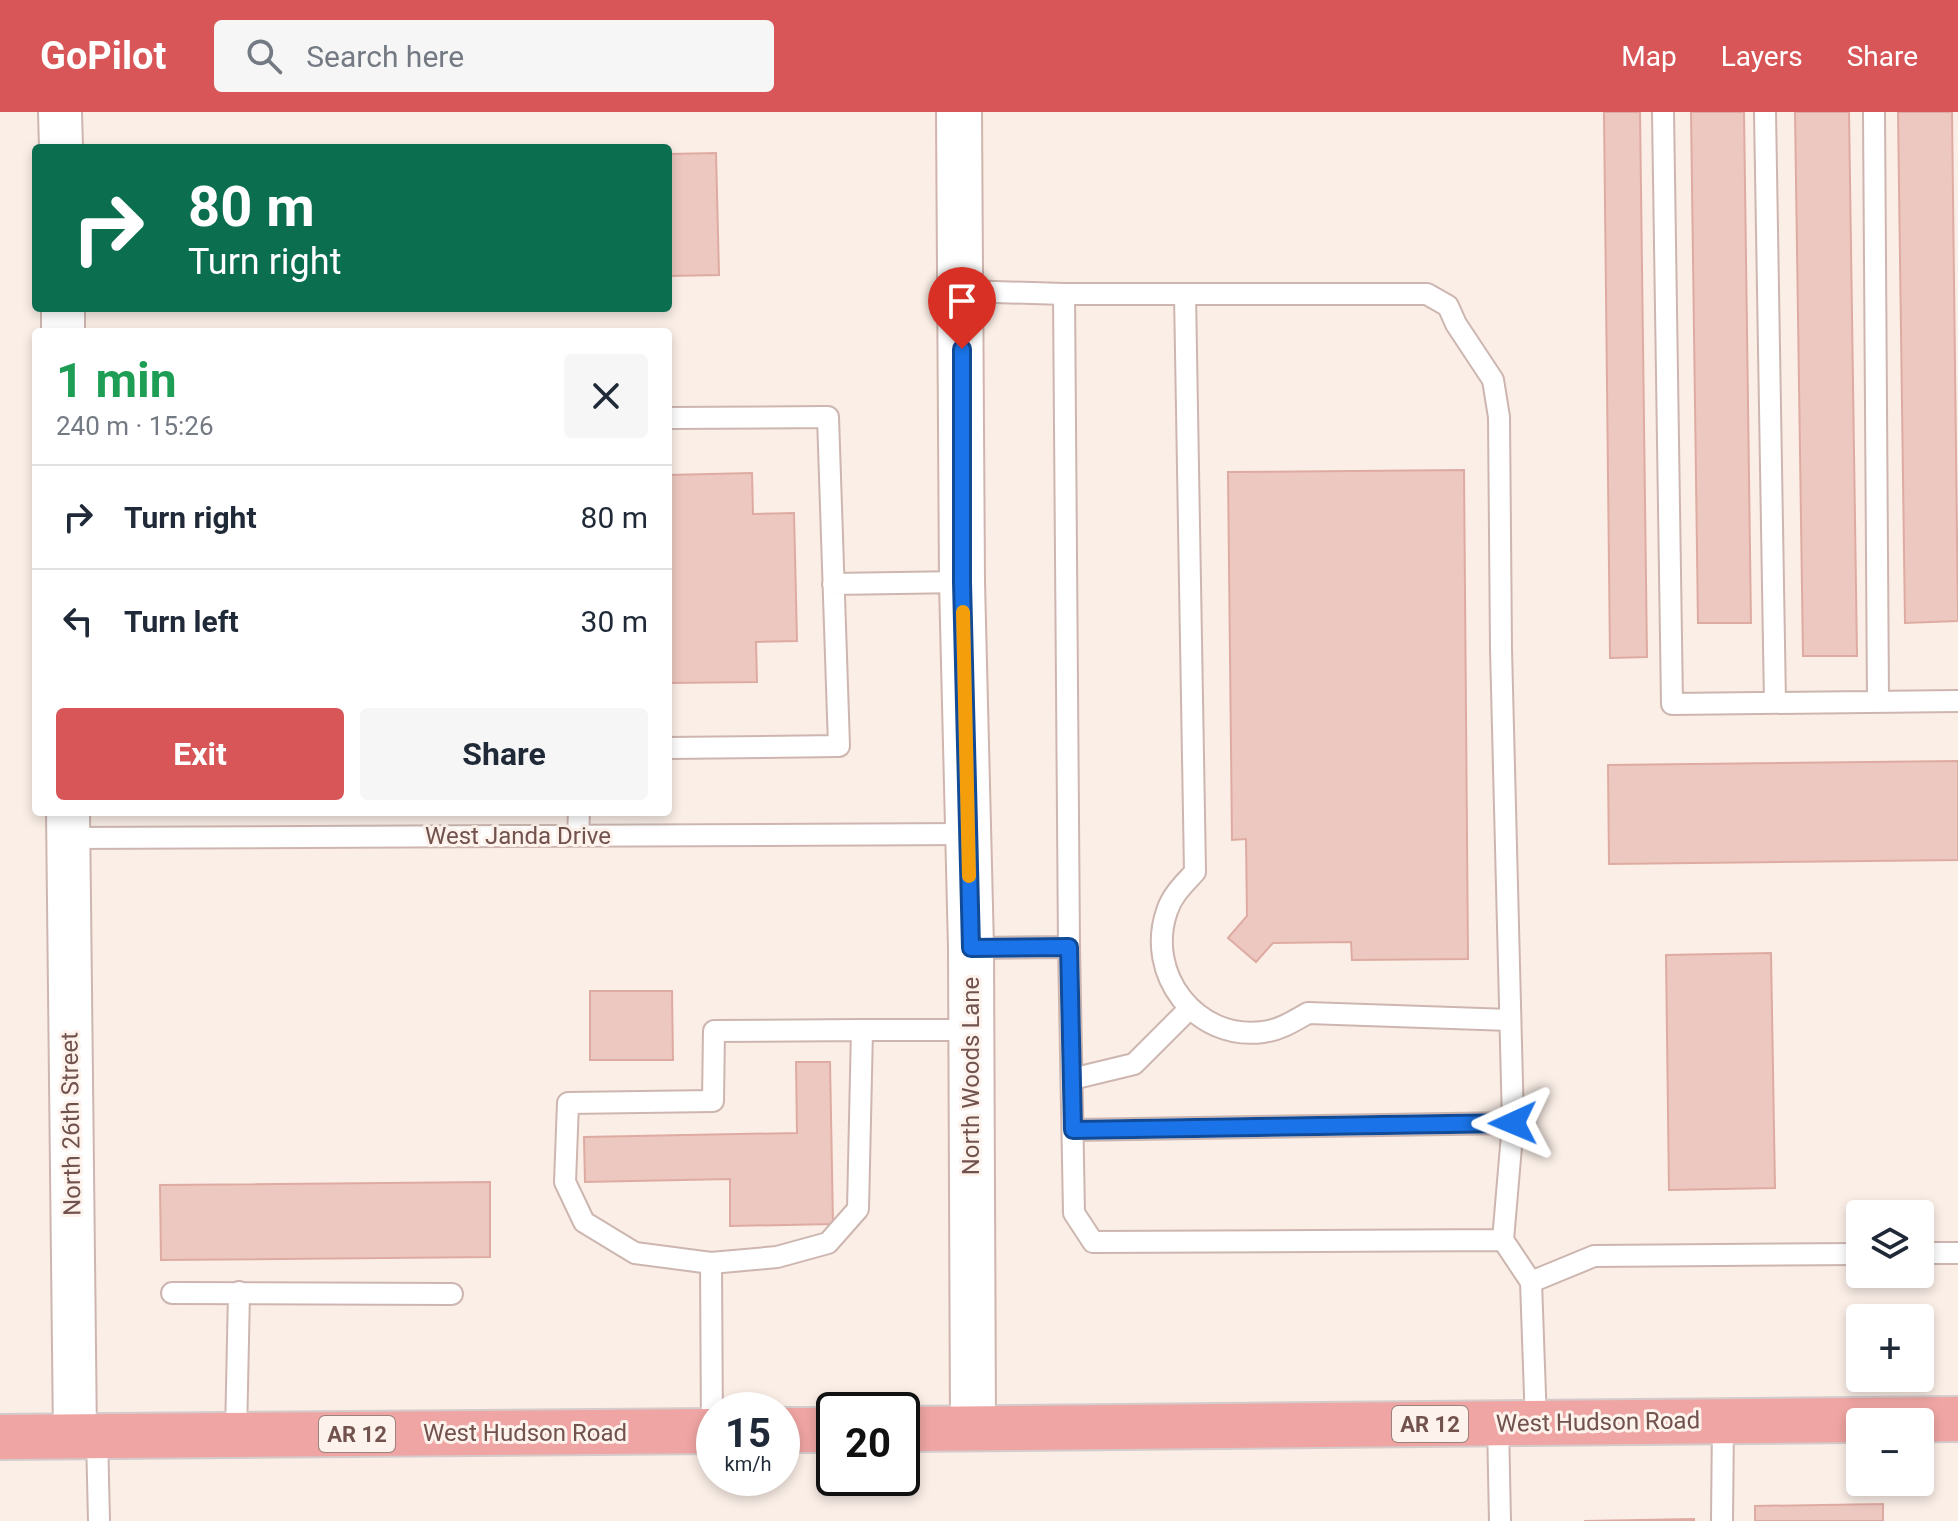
<!DOCTYPE html>
<meta charset="utf-8">
<style>
:root{--surface:#fff;--page:#f6f6f7;--text:#1f2937;--muted:#747a83;--line:#e0e1e3;--accent:#d95658}
body{margin:0;font-family:Roboto,sans-serif;background:var(--page);color:var(--text);height:100vh;display:flex;flex-direction:column;font-size:30px;white-space:nowrap}
*{box-sizing:border-box;margin:0}
p{font-size:26px;color:var(--muted)}
.icon{flex:none;width:44px;height:44px;fill:none;stroke:currentColor;stroke-width:2;stroke-linecap:round;stroke-linejoin:round}
.map{position:relative;flex:1;overflow:hidden}
.drawer{position:absolute;left:32px;top:216px;width:640px;height:488px;display:flex;flex-direction:column;background:var(--surface);border-radius:8px;box-shadow:0 4px 12px #0003}
.drawer>*{flex:none}
.guide{position:absolute;left:32px;top:32px;width:640px;height:168px;border-radius:8px;box-shadow:0 4px 12px #0003;background:#0b6e4f;color:#fff;overflow:hidden}
.buttons{position:absolute;left:1846px;top:1088px;display:grid;gap:16px}
.buttons a{display:grid;place-items:center;width:88px;height:88px;border-radius:8px;background:var(--surface);box-shadow:0 4px 12px #0003;font-size:40px}
.speed{position:absolute;left:696px;top:1280px;display:flex;gap:16px;font-size:40px;font-weight:700;text-align:center}
.speed>*{display:grid;place-content:center;width:104px;height:104px;border-radius:50%;background:var(--surface);box-shadow:0 4px 12px #0003;line-height:1}
.speed small{font-size:20px;font-weight:400}
.speed .limit{border:4px solid #111;border-radius:12px;background:#fff;color:#111}
.pin{position:absolute;display:grid;place-items:center;width:68px;height:68px;color:#fff;margin:-82px -34px;border-radius:50% 50% 50% 0;rotate:-45deg;box-shadow:0 0 8px #0007}
.pin .icon{rotate:45deg}
.me{position:absolute;width:88px;margin:-44px;rotate:269deg;stroke-linejoin:round;filter:drop-shadow(0 0 6px #0008)}
.turn{display:flex;align-items:center;gap:28px;height:168px;padding:0 24px;font-size:36px}
.turn .icon{width:104px;height:104px;stroke-width:2.5}
.turn b{display:block;font-size:56px;line-height:68px}
.round{display:grid;place-items:center;flex:none;width:84px;height:84px;border-radius:8px;background:var(--page)}
.summary{display:flex;align-items:center;justify-content:space-between;height:136px;padding:0 24px}
h1{font-size:48px;font-weight:700;line-height:60px;color:#1e9e55}
.primary-button{display:flex;gap:16px;margin-top:auto;padding:16px 24px}
.primary-button a{flex:1;height:92px;border-radius:8px;background:var(--accent);color:#fff;font-size:32px;font-weight:700;line-height:92px;text-align:center}
.primary-button a+a{background:var(--page);color:var(--text)}
ul{padding:0;list-style:none}
li{display:flex;align-items:center;gap:24px;height:104px;padding:0 24px;border-top:2px solid var(--line)}
li div{flex:1}
li b{display:block;font-size:30px}
li em{font-style:normal}
header{display:flex;align-items:center;gap:48px;box-sizing:border-box;height:112px;padding:0 40px;background:var(--accent);color:#fff}
header strong{font-size:38px}
nav{display:flex;gap:44px;margin-inline-start:auto;font-size:28px}
.search{width:560px;height:72px;background:var(--page);display:flex;align-items:center;gap:20px;box-sizing:border-box;padding:0 28px;border-radius:8px;color:var(--muted);font-size:30px}
.map>svg:first-child{display:block}
.building{fill:#edc8c0;stroke:#deaba2;stroke-width:2}
.lines{fill:none;stroke-linecap:round;stroke-linejoin:round}
.lane-casing{stroke:#cdb6b0;stroke-width:24}
.street-casing{stroke:#cdb6b0;stroke-width:46}
.secondary-casing{stroke:#cfb5ae;stroke-width:48}
.highway-casing{stroke:#d4cbca;stroke-width:48}
.lane{stroke:#fff;stroke-width:20}
.street{stroke:#fff;stroke-width:42}
.secondary{stroke:#fff;stroke-width:44}
.highway{stroke:#efa5a3;stroke-width:44}
.route-casing{stroke:#114b97;stroke-width:20}
.route{stroke:#1a73e8;stroke-width:14}
.slow{stroke:#f59e0b;stroke-width:14}
.labels{text-anchor:middle;dominant-baseline:central;stroke-width:6;stroke-linejoin:round;paint-order:stroke}
.shield{fill:#fdf2ec;stroke:#9b827d;stroke-width:2}
.shield-label{font-size:22px;font-weight:bold;fill:#71524d}
.street-label{font-size:24px;fill:#71524d;stroke:#fdf2ec}
</style>
<header>
<strong>GoPilot</strong>
<div class="search"><svg class="icon" aria-label="search" viewBox="0 0 24 24"><circle cx="10" cy="10" r="6"/><path d="M15 15l6 6"/></svg>Search here</div>
<nav><a>Map</a><a>Layers</a><a>Share</a></nav>
</header>
<div class="map">
<svg width="1958" height="1409" viewBox="0 0 1958 1409">
<rect width="100%" height="100%" fill="#faeee6"/>
<!-- building -->
<path class="building" d="M1604 0H1640L1647 545 1610 546Z
M1691 0H1744L1751 511H1698Z
M1795 0H1849L1857 544H1803Z
M1898 0H1952L1958 509 1905 511Z
M716 41 719 163 668 164V42Z
M1464 358 1468 847 1352 848 1351 830 1273 831 1256 850 1228 826 1247 804 1246 727 1232 728 1228 360Z
M752 361 753 402 794 401 797 529 756 530 757 570 668 571V363Z
M1958 649V748L1609 752 1608 653Z
M1771 841 1775 1076 1669 1078 1666 843Z
M590 879H672L673 948H590Z
M796 950H830L833 1112 730 1114V1067L585 1070 584 1025 797 1021Z
M490 1070V1145L161 1148 160 1073Z
M1883 1392V1409H1755V1394Z
M1694 1407V1409H1584Z"/>
<g class="lines">
<!-- lane casing -->
<g class="lane-casing">
<path id="lane" d="M1663 0 1672 592 1958 589
M1765 0 1775 591
M1874 0 1878 590
M962 179 1064 182
M1185 182 1195 760C1184 772 1172 783 1167 799 1145 862 1196 929 1263 920 1280 918 1294 909 1308 901L1510 908
M668 306 828 305 839 634 668 636
M833 472 962 470
M578 723 579 700
M68 726 968 722
M1069 835 1074 1101 1093 1130 1503 1128
M971 836 1069 835 1064 182H1427L1448 194 1456 212 1493 268 1499 305 1501 537 1513 1011 1503 1128 1531 1170 1536 1311
M1072 967 1134 952 1190 896
M1073 1018 1513 1011
M1920 1141H1958
M711 1151 635 1141 584 1110 565 1070 568 991 713 989 714 919 862 918
M1531 1170 1594 1144 1860 1142
M172 1181 452 1182
M1498 1311 1500 1409
M712 1319 711 1151 777 1145 828 1131 858 1097 862 918H971
M236 1323 239 1180
M97 1324 99 1409
M1722 1409 1723 1309"/>
</g>
<!-- street casing -->
<g class="street-casing">
<path id="street" d="M60 0 61 36
M63 196V220
M68 700 75 1325"/>
</g>
<!-- secondary casing -->
<g class="secondary-casing">
<path id="secondary" d="M959 0 962 470 971 836 973 1316"/>
</g>
<!-- highway casing -->
<g class="highway-casing">
<path id="highway" d="M902 1317 1958 1307
M782 1318H834
M0 1325 714 1319"/>
</g>
<!-- lane -->
<use href="#lane" class="lane"/>
<!-- street -->
<use href="#street" class="street"/>
<!-- secondary -->
<use href="#secondary" class="secondary"/>
<!-- highway -->
<use href="#highway" class="highway"/>
</g>
<g class="lines">
<!-- route casing -->
<g class="route-casing">
<path id="route" d="M962 237V470L971 836 1069 835 1073 1018 1513 1011"/>
</g>
<!-- route -->
<use href="#route" class="route"/>
<!-- slow -->
<path class="slow" d="M963 500 969 764"/>
</g>
<g class="labels">
<!-- shield labels -->
<g class="shield">
<rect x="1392" y="1294" width="76" height="36" rx="6"/>
<rect x="319" y="1304" width="76" height="36" rx="6"/>
</g>
<g class="shield-label">
<text x="1430" y="1312">AR 12</text>
<text x="357" y="1322">AR 12</text>
</g>
<!-- street labels -->
<g class="street-label">
<text x="518" y="724">West Janda Drive</text>
<text transform="translate(971 964) rotate(-90)">North Woods Lane</text>
<text transform="translate(71 1012) rotate(-91)">North 26th Street</text>
<text transform="translate(1598 1310) rotate(-1)">West Hudson Road</text>
<text x="525" y="1321">West Hudson Road</text>
</g>
</g>
</svg>
<div class="buttons">
<a><svg class="icon" aria-label="layers" viewBox="0 0 24 24"><path d="M12 4l9 5-9 5-9-5zM3 14l9 5 9-5"/></svg></a>
<a>+</a>
<a>−</a>
</div>
<div class="speed"><div>15<small>km/h</small></div><div class="limit">20</div></div>
<div class="pin" style="left:962px;top:237px;background:#d93025"><svg class="icon" aria-label="arrive" viewBox="0 0 24 24"><path d="M6 21V4h12l-3 4 3 4H6"/></svg></div>
<svg class="me" style="left:1513px;top:1011px" viewBox="-20 -20 40 40"><path d="M0-17L14 15 0 8-14 15z" fill="#1a73e8" stroke="#fff" stroke-width="4"/></svg>
<div class="guide">
<div class="turn"><svg class="icon" aria-label="right" viewBox="0 0 24 24"><path d="M7 20v-9h11M14 6l5 5-5 5"/></svg><div><b>80 m</b>Turn right</div></div>
</div>
<section class="drawer">
<div class="summary"><div><h1>1 min</h1><p>240 m · 15:26</p></div><a class="round"><svg class="icon" aria-label="close" viewBox="0 0 24 24"><path d="M6 6l12 12M18 6L6 18"/></svg></a></div>
<ul>
<li><svg class="icon" aria-label="right" viewBox="0 0 24 24"><path d="M7 20v-9h11M14 6l5 5-5 5"/></svg><div><b>Turn right</b></div><em>80 m</em></li>
<li><svg class="icon" aria-label="left" viewBox="0 0 24 24"><path d="M17 20v-9H6M10 6l-5 5 5 5"/></svg><div><b>Turn left</b></div><em>30 m</em></li>
</ul>
<div class="primary-button"><a>Exit</a><a>Share</a></div>
</section>
</div>
